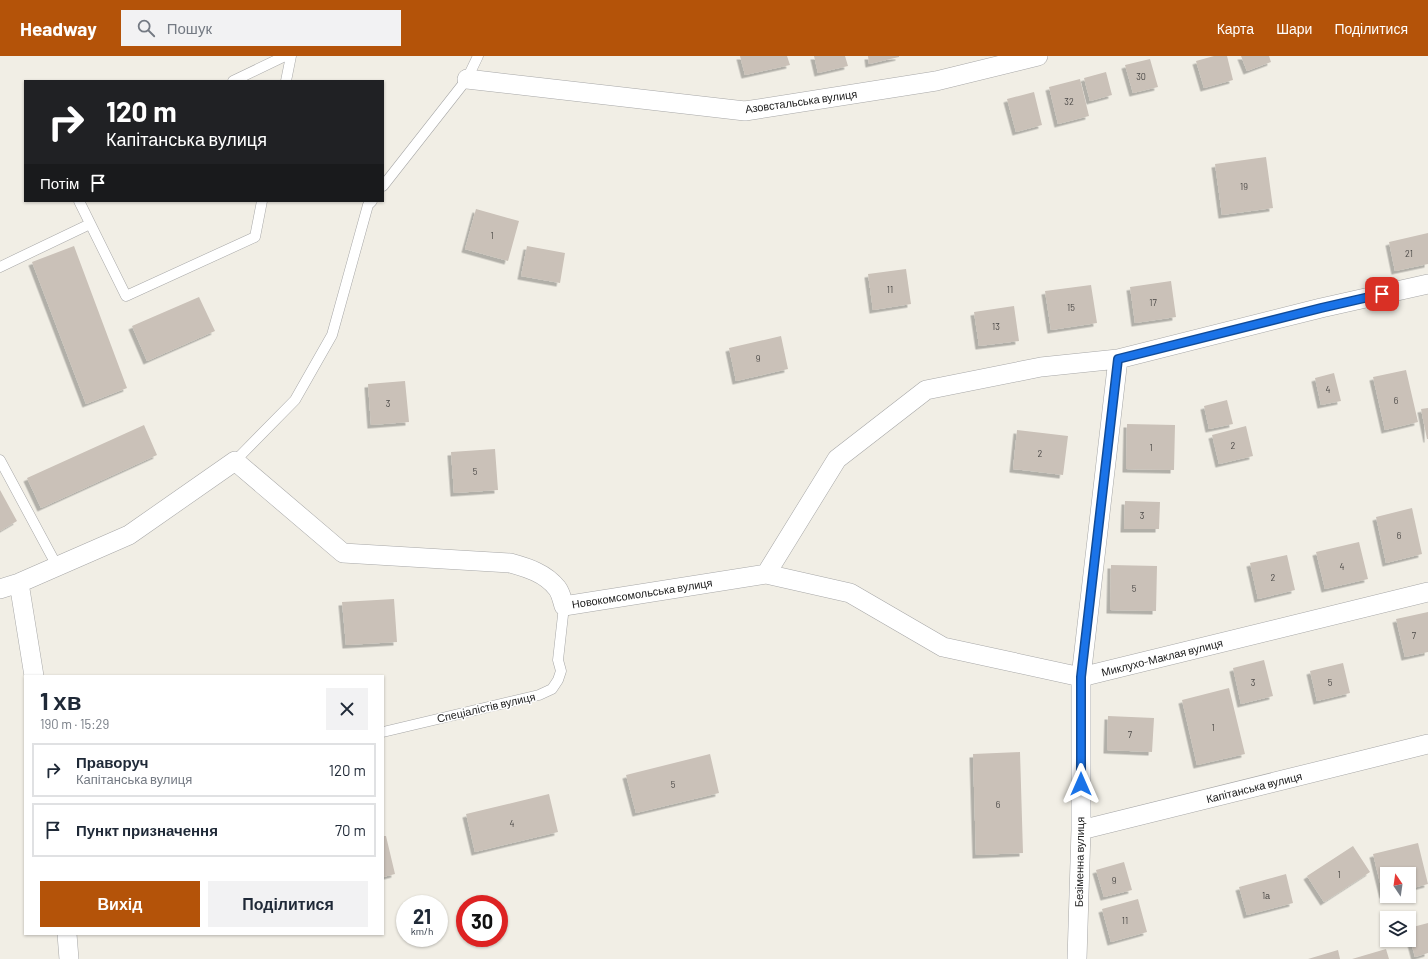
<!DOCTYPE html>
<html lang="uk">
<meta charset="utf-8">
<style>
:root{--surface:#fff;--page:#f2f2f3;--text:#1f2937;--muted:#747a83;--line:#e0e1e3;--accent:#b45309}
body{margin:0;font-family:Barlow,sans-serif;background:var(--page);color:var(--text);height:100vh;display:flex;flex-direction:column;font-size:15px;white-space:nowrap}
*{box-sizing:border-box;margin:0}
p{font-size:13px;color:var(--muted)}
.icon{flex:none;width:22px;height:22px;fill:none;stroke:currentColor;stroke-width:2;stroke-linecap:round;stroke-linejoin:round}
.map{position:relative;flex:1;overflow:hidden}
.details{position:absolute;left:24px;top:619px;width:360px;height:260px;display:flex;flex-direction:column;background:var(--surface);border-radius:0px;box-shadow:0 1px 3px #0004}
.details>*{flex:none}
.banner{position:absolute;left:24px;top:24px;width:360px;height:122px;border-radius:0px;box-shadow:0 1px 3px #0004;background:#202124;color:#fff;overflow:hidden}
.needle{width:26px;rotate:347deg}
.tools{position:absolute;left:1380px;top:811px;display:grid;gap:8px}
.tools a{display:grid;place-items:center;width:36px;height:36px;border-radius:0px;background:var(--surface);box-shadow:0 1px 3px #0004;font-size:20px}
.speed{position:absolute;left:396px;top:839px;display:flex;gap:8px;font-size:20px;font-weight:700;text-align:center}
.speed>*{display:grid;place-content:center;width:52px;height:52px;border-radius:50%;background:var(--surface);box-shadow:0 1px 3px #0004;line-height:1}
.speed small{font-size:10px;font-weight:400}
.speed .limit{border:6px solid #d22;background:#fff;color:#111}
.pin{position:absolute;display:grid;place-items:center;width:34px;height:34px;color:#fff;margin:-17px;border-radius:8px;box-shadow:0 2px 6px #0006}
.me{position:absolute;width:44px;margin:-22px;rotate:0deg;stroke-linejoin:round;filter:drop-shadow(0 0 3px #0008)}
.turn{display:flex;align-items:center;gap:14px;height:84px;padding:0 16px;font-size:18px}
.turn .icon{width:52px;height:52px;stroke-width:2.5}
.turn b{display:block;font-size:28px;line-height:34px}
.then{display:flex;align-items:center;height:38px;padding:0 16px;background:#0003;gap:8px;font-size:15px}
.round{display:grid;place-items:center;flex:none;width:42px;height:42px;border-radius:0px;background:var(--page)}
.headline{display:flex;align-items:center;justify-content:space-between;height:68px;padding:0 16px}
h1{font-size:24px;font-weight:700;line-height:30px}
.action{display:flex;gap:8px;margin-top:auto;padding:8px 16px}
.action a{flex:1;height:46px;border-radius:0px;background:var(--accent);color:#fff;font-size:16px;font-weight:700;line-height:46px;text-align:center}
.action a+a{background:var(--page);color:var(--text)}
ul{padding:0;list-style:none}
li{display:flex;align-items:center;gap:12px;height:54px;margin:0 8px 6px;padding:0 8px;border:2px solid var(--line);border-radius:0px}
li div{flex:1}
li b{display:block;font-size:15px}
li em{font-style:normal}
header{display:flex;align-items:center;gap:24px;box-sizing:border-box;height:56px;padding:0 20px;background:var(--accent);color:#fff}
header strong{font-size:19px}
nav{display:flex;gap:22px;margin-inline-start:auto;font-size:14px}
.search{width:280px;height:36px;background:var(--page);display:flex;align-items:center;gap:10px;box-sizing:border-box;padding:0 14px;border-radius:0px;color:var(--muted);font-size:15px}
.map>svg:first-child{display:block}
.building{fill:#cac1b8;filter:url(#shadow)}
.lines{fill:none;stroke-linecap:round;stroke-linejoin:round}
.service-casing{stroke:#a7a7a7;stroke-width:11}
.minor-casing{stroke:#a7a7a7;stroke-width:20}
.service{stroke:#fff;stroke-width:10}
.minor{stroke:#fff;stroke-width:19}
.route-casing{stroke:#114b97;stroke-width:10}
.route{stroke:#1a73e8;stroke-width:7}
.labels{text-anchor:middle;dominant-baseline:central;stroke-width:3;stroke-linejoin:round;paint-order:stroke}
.number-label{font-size:9px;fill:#4a4846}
.street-label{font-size:11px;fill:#202020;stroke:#fff}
</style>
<header>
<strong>Headway</strong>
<div class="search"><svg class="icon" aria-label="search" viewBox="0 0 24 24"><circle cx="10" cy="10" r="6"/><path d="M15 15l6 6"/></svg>Пошук</div>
<nav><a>Карта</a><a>Шари</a><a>Поділитися</a></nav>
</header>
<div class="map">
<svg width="1428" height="903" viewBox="0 0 1428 903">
<defs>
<filter id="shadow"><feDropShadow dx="-3.5" dy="3.5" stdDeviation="0" flood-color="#0004"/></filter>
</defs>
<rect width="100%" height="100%" fill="#f1eee5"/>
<!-- building -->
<path class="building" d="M740 0H787L790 9 745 19Z
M814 0H845L848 10 818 17Z
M868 0H899V1L869 8Z
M1214 0H1227L1233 24 1204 32 1196 5Z
M1241 0H1269L1271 6 1247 15Z
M1150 3 1158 31 1133 37 1125 9Z
M1106 16 1112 39 1090 45 1084 22Z
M1080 23 1089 60 1058 68 1049 31Z
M1034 36 1042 69 1016 76 1007 43Z
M1266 101 1273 152 1222 159 1215 108Z
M476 153 519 165 508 205 465 193Z
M1428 177V208L1395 215 1389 186Z
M74 190 127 332 86 348 32 206Z
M527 190 565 197 560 227 521 220Z
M906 213 911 248 873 254 868 218Z
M1171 225 1176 261 1135 267 1130 231Z
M1091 229 1097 267 1051 274 1045 235Z
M199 241 215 275 147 305 132 270Z
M1014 250 1019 285 979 290 974 256Z
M781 280 788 313 736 325 729 292Z
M1406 314 1418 366 1385 374 1373 321Z
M1334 317 1341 345 1321 349 1315 322Z
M405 325 409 366 371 369 368 328Z
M1227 344 1233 368 1209 373 1204 350Z
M1428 352V383H1427L1421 353Z
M1127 368 1175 369 1174 414 1126 413Z
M144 369 157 399 41 452 27 422Z
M1246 370 1253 400 1219 408 1212 379Z
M1017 374 1068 380 1063 419 1013 413Z
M495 393 498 434 454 437 451 396Z
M0 434 17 465 0 475Z
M1125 445 1160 446 1159 473H1124Z
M1412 452 1422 498 1386 507 1376 461Z
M1359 486 1368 523 1325 533 1316 496Z
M1287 499 1295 534 1258 543 1250 507Z
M1111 509 1157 510 1156 555 1110 554Z
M394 543 397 586 346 589 342 546Z
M1428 556V596L1405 601 1396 563Z
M1264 604 1273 640 1241 648 1233 612Z
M1343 607 1350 637 1317 645 1310 615Z
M1229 632 1245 698 1197 709 1182 644Z
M1108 660 1154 662 1152 696 1107 694Z
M1020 696 1023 797 976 799 973 698Z
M710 698 719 737 636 757 626 719Z
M549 738 558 776 475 796 466 758Z
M383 780H386L395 818 383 821Z
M1418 787 1428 828 1409 833V818H1387V838L1383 839 1373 798Z
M1353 790 1370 816 1324 846 1307 820Z
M1124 806 1132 834 1104 841 1096 814Z
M1286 818 1293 847 1247 859 1239 831Z
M1138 843 1147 876 1111 886 1102 853Z
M1428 867V897L1415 901 1409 879V872Z
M1386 893 1389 903H1352Z
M1338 894 1340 903H1308Z"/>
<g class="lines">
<!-- service casing -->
<g class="service-casing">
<path id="service" d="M233 25 285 0
M286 25 291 0
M383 130 467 23 478 0
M79 145 126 240 255 181 262 145
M0 211 90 168
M0 404 57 510
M235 405 295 344 332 279 368 149 372 145
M383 676 539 639 552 633 558 624 561 615 558 604 564 550"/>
</g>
<!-- minor casing -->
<g class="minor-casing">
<path id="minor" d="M467 23 745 55 936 25 1038 0
M766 518 850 537 943 591 1081 621 1428 536
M19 527 34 620
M0 533 19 527 129 479 235 405 343 497 510 507C528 512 545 517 557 532 561 537 562 544 564 550L766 518 837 403 926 334 1041 311 1118 303 1321 252 1428 228
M1081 774 1428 688
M67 878 69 903
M1077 903 1081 774V621L1118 303"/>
</g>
<!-- service -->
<use href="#service" class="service"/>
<!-- minor -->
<use href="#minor" class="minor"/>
</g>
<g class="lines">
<!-- route casing -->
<g class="route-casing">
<path id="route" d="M1081 728V621L1118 303 1321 252 1382 238"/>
</g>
<!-- route -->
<use href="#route" class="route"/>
</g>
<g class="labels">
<!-- number labels -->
<g class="number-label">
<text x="1141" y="20">30</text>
<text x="1069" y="45">32</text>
<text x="1244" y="130">19</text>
<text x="492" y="179">1</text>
<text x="1409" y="197">21</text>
<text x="890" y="233">11</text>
<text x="1153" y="246">17</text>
<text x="1071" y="251">15</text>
<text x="996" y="270">13</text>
<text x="758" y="302">9</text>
<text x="1328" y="333">4</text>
<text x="1396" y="344">6</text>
<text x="388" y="347">3</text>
<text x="1233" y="389">2</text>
<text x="1151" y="391">1</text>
<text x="1040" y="397">2</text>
<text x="475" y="415">5</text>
<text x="1142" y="459">3</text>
<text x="1399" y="479">6</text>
<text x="1342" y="510">4</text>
<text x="1273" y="521">2</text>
<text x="1134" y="532">5</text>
<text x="1414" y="579">7</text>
<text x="1253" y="626">3</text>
<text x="1330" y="626">5</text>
<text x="1213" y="671">1</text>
<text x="1130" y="678">7</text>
<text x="673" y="728">5</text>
<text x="998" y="748">6</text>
<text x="512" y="767">4</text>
<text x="1339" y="818">1</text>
<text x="1114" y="824">9</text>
<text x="1266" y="839">1а</text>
<text x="1125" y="864">11</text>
</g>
<!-- street labels -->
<g class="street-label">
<text transform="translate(801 45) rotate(-8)">Азовстальська вулиця</text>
<text transform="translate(642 537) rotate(-9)">Новокомсомольська вулиця</text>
<text transform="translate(1162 601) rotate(-14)">Миклухо-Маклая вулиця</text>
<text transform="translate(486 651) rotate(-13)">Спеціалістів вулиця</text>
<text transform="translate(1254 731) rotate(-14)">Капітанська вулиця</text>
<text transform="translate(1079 806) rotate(-89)">Безіменна вулиця</text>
</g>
</g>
</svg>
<div class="tools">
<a><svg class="needle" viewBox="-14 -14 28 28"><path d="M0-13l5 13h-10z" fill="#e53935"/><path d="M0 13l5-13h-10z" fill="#747a83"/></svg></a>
<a><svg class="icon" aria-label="layers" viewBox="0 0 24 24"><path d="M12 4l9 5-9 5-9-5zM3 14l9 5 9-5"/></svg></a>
</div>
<div class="speed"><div>21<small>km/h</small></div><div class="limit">30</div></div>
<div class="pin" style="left:1382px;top:238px;background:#d93025"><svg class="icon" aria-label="arrive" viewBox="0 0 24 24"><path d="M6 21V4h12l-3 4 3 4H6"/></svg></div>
<svg class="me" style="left:1081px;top:728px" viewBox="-20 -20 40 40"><path d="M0-17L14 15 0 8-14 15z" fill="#1a73e8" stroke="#fff" stroke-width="4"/></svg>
<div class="banner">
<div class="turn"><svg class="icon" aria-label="right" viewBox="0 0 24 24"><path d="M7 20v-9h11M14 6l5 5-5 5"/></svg><div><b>120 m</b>Капітанська вулиця</div></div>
<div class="then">Потім<svg class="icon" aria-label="arrive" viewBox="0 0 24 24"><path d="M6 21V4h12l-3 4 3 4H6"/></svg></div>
</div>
<section class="details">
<div class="headline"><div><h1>1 хв</h1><p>190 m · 15:29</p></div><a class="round"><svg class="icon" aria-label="close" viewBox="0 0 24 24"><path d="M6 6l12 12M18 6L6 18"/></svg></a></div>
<ul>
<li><svg class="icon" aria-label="right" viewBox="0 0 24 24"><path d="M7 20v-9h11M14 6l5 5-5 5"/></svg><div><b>Праворуч</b><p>Капітанська вулиця</p></div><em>120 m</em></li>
<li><svg class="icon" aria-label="arrive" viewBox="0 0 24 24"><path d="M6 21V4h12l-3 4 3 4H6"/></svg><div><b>Пункт призначення</b></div><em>70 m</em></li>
</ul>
<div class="action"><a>Вихід</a><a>Поділитися</a></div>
</section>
</div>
